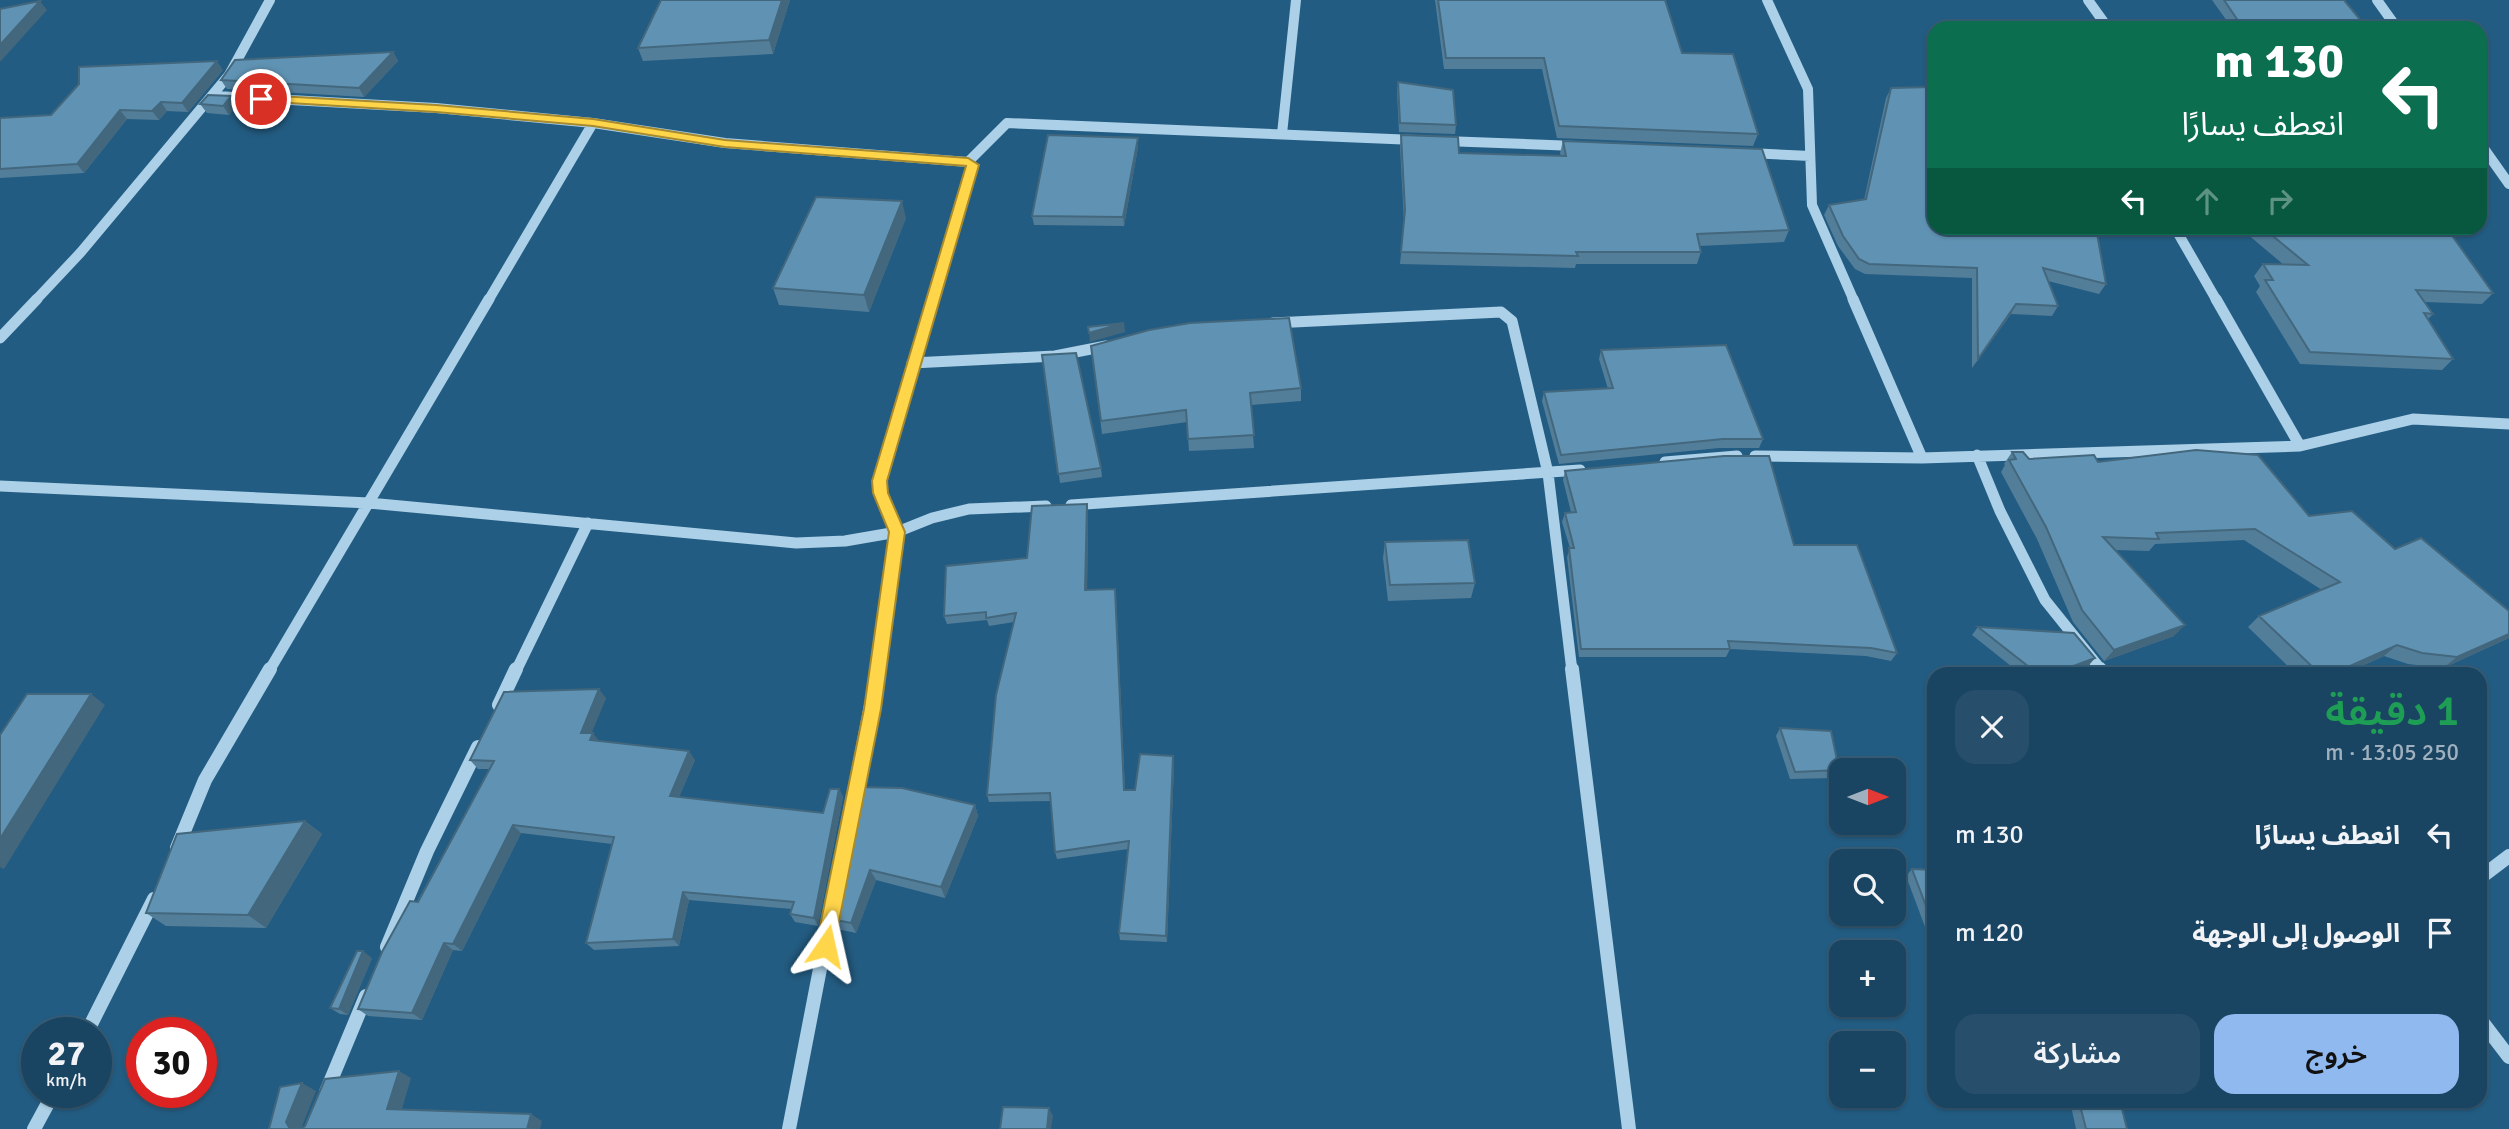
<!DOCTYPE html>
<html lang="ar">
<meta charset="utf-8">
<style>
:root{--surface:#1a4562;--page:#274f6b;--text:#f1f3f6;--muted:#9fb1be;--line:#385d77;--accent:#90b9f0}
body{margin:0;font-family:Signika,"Noto Sans Arabic",sans-serif;background:var(--page);color:var(--text);direction:rtl;height:100vh;display:flex;flex-direction:column;font-size:26px;white-space:nowrap}
*{box-sizing:border-box;margin:0}
p{font-size:23px;color:var(--muted)}
.icon{flex:none;width:38px;height:38px;fill:none;stroke:currentColor;stroke-width:2;stroke-linecap:round;stroke-linejoin:round}
.map{position:relative;flex:1;overflow:hidden;direction:ltr}
.details{position:absolute;left:1927px;top:667px;width:560px;height:441px;display:flex;flex-direction:column;background:var(--surface);border-radius:21px;box-shadow:0 2px 5px #0004,0 0 0 2px var(--line);direction:rtl}
.details>*{flex:none}
.hud{position:absolute;left:1927px;top:21px;width:560px;height:214px;border-radius:21px;box-shadow:0 2px 5px #0004,0 0 0 2px var(--line);direction:rtl;background:#0b6e4f;color:#fff;overflow:hidden}
.needle{width:46px;rotate:90deg}
.fabs{position:absolute;left:1829px;top:758px;display:grid;gap:14px}
.fabs a{display:grid;place-items:center;width:77px;height:77px;border-radius:14px;background:var(--surface);box-shadow:0 2px 5px #0004,0 0 0 2px var(--line);font-size:35px}
.speed{position:absolute;left:21px;top:1017px;display:flex;gap:14px;font-size:35px;font-weight:700;text-align:center}
.speed>*{display:grid;place-content:center;width:91px;height:91px;border-radius:50%;background:var(--surface);box-shadow:0 2px 5px #0004,0 0 0 2px var(--line);line-height:1}
.speed small{font-size:18px;font-weight:400}
.speed .limit{border:10px solid #d22;background:#fff;color:#111}
.pin{position:absolute;display:grid;place-items:center;width:60px;height:60px;color:#fff;margin:-30px;border:4px solid #fff;border-radius:50%;box-shadow:0 2px 7px #0007}
.me{position:absolute;width:77px;margin:-38px;rotate:11deg;stroke-linejoin:round;filter:drop-shadow(0 0 5px #0008)}
.turn{display:flex;align-items:center;gap:24px;height:147px;padding:0 28px;font-size:32px}
.turn .icon{width:91px;height:91px;stroke-width:2.5}
.turn b{display:block;font-size:49px;line-height:60px}
.lanes{display:flex;align-items:center;height:66px;padding:0 28px;background:#0003;justify-content:center;gap:35px;direction:ltr}
.lanes .off{opacity:.35}
.round{display:grid;place-items:center;flex:none;width:74px;height:74px;border-radius:21px;background:var(--page)}
.overview{display:flex;align-items:center;justify-content:space-between;height:119px;padding:0 28px}
h1{font-size:42px;font-weight:600;line-height:52px;color:#1e9e55}
.primary-button{display:flex;gap:14px;margin-top:auto;padding:14px 28px}
.primary-button a{flex:1;height:80px;border-radius:21px;background:var(--accent);color:#111;font-size:28px;font-weight:600;line-height:80px;text-align:center}
.primary-button a+a{background:var(--page);color:var(--text)}
ul{padding:0;list-style:none}
li{display:flex;align-items:center;gap:21px;height:98px;padding:0 28px}
li div{flex:1}
li b{display:block;font-size:26px}
li em{font-style:normal}
.map>svg:first-child{display:block}
.lines{fill:none;stroke-linecap:round;stroke-linejoin:round}
.minor-far2{stroke:#abd0e7;stroke-width:10}
.minor-far1{stroke:#abd0e7;stroke-width:11}
.minor{stroke:#abd0e7;stroke-width:14}
.wall{fill:#537e9a}
.shaded-wall{fill:#43677d}
.building{fill:#6093b3;stroke:#43677d;stroke-width:2}
.route{fill:#ffd54a;stroke:#a68a30;stroke-width:2}
</style>
<div class="map">
<svg width="2509" height="1129" viewBox="0 0 2509 1129">
<rect width="100%" height="100%" fill="#235c82"/>
<g class="lines">
<!-- minor-far2 -->
<path class="minor-far2" d="M1767 0 1808 89 1812 205 1854 301
M2088 0 2108 28
M2377 0 2397 28
M217 96 436 108 593 123 725 143 968 162 972 165 933 301
M1282 134 1296 0
M1444 141 1576 146
M2480 143 2509 184
M1748 153 1810 156
M968 162 1007 123 1415 140
M2175 228 2217 301
M35 301 81 252 229 75 270 0
M488 301 593 123"/>
<!-- minor-far1 -->
<path class="minor-far1" d="M1853 299 1922 458
M2216 299 2300 446
M1273 323 1501 312 1512 321 1548 473 1572 671
M0 338 37 299
M912 363 1055 356 1106 346
M1977 455 2000 511 2045 600 2102 671
M1755 456 1922 458 2300 446 2413 419 2509 424
M1665 462 1737 456
M0 486 369 503 796 543 845 541 897 532 932 518 969 509 1046 506
M1071 505 1580 470
M269 671 489 299
M516 671 588 523
M878 671 897 532 881 493 880 481 933 299"/>
<!-- minor -->
<path class="minor" d="M1572 669 1629 1129
M2100 669 2104 674
M499 705 516 669
M177 848 205 780 270 669
M2480 878 2509 856
M387 947 427 851 478 747
M2480 1019 2509 1057
M87 1032 154 899
M326 1092 366 996
M34 1129 54 1092
M789 1129 878 669"/>
</g>
<!-- wall -->
<path class="wall" d="M790 0 773 54 643 61 638 48Z
M1435 0H1665L1682 53 1758 134 1753 146 1557 138 1542 69H1444Z
M2212 0H2344L2367 28H2232Z
M393 52 398 61 364 97 227 89 221 80Z
M223 70 188 112 167 111 159 120 127 119 84 173 0 178V118L51 115Z
M1398 82 1456 125 1455 134 1399 132 1397 91Z
M1891 88 2106 284 2099 294 2048 281 2058 306 2052 316 2011 314 1972 368V278L1865 274 1855 269 1838 246 1824 215 1829 205 1864 200 1886 98Z
M200 104 237 105 229 115 207 113Z
M1401 135 1459 153 1561 156 1560 153 1563 141 1789 230 1784 242 1699 246 1701 252 1697 264H1576L1575 268 1400 264 1404 222 1400 147Z
M1138 147 1124 226 1034 225 1032 216Z
M906 218 869 312 779 305 773 288Z
M2240 228H2381L2493 293 2482 304 2425 302 2433 314 2428 319 2453 359 2442 370 2300 364 2256 292 2260 286 2254 276 2263 264 2284 265Z
M1091 346 1301 388V401L1251 405 1254 448 1189 451 1187 422 1102 434Z
M1601 350 1763 439 1759 448H1719L1559 464 1542 401 1544 392 1608 389 1599 359Z
M1042 355 1101 468 1102 477 1060 483Z
M2012 452 2029 459 2098 462 2309 516 2395 549 2509 638 2443 668 2408 664 2384 656 2344 674H2296L2248 627 2259 616 2322 590 2244 540 2155 544 2149 551 2114 550 2174 636 2104 661 2073 622 2037 539 2001 472 2005 465 2004 464Z
M1565 471 1794 545 1897 653 1891 661 1866 656 1730 649 1726 657H1579L1567 557 1570 548 1562 522 1565 513 1571 512 1563 480Z
M1087 504 1088 512 1087 590 1116 597 1125 790H1135L1173 756 1174 764 1167 942 1120 940 1119 933 1128 849 1057 859 1055 852 1051 801 989 802 987 795 1014 622 989 626 987 620 947 624 944 616 1027 558Z
M1385 542 1475 583 1471 598 1388 601 1383 558Z
M1978 627 2095 658 2088 666 2075 671 2076 674H2021L1972 635Z
M606 698 591 733 599 741 695 760 679 797 823 813 839 789 843 797 818 926 795 922 790 914 792 909 689 900 679 946 594 950 586 943 612 844 521 833 462 951 453 950 422 1020 368 1016 358 1009 490 769H478L470 760Z
M1780 728 1839 770 1834 778 1790 779 1776 736Z
M857 787 975 805 978 816 945 898 876 880 856 933 837 929 831 919Z
M305 821 322 834 266 928 166 926 146 913Z
M1912 869 1934 870V951L1906 876Z
M372 958 348 1015 340 1014 330 1008Z
M2070 1101H2120L2127 1129H2076Z"/>
<!-- shaded-wall -->
<path class="shaded-wall" d="M782 0H790L773 54 769 40Z
M40 1 47 10 0 62V45Z
M393 52 398 61 364 97 359 88Z
M217 61 223 70 188 112 182 103Z
M231 96 237 105 229 115 223 106Z
M161 102 167 111 159 120 152 111Z
M120 110 127 119 84 173 77 164Z
M1138 138V147L1124 226 1123 217Z
M902 201 906 218 869 312 864 295Z
M2016 304 2011 314 1972 368 1978 359Z
M1124 323 1125 332 1090 342 1089 333Z
M1087 504 1088 512 1087 598 1085 590Z
M1115 589 1116 597 1125 797 1124 790Z
M2185 625 2174 636 2104 661 2114 650Z
M2509 634V638L2443 668 2457 657Z
M2397 645 2384 656 2344 674H2332Z
M2095 658 2088 666 2066 674 2073 666Z
M599 689 606 698 588 742 581 733Z
M91 694 105 705 4 869 0 867V839Z
M593 733 600 742 590 740Z
M689 751 695 760 676 804 670 796Z
M1173 756 1174 764 1167 942 1166 936Z
M839 789 843 797 818 926 814 918Z
M975 805 978 816 945 898 941 887Z
M305 821 322 834 266 928 248 915Z
M513 825 521 833 462 951 453 944Z
M870 870 876 880 856 933 851 923Z
M683 892 689 900 679 946 673 939Z
M444 943 453 950 422 1020 412 1013Z
M363 951 372 958 348 1015 339 1009Z
M399 1071 411 1078 400 1116 387 1109Z
M302 1083 316 1091 301 1129H290L286 1122Z
M1049 1108 1053 1116 1051 1129H1047Z
M531 1114 542 1121 540 1129H527Z"/>
<!-- building -->
<path class="building" d="M661 0H782L769 40 638 48Z
M1438 0H1665L1682 53 1733 54 1758 134 1559 126 1544 58H1446Z
M2224 0H2344L2367 28H2243Z
M40 1 0 45V9Z
M393 52 359 88 221 80 235 60Z
M217 61 182 103 161 102 152 111 120 110 77 164 0 169V118L51 115 79 84V67Z
M1398 82 1453 90 1456 125 1400 123Z
M1934 87V228H2096L2106 284 2043 268 2058 306 2016 304 1978 359 1977 268 1869 264 1859 259 1843 236 1829 205 1866 199 1891 88Z
M208 95 231 96 223 106 200 104Z
M1048 135 1138 138 1123 217 1032 216Z
M1401 135 1458 137 1459 153 1566 156 1563 141 1762 149 1789 230 1697 234 1701 252H1576L1578 256 1401 252 1405 210Z
M816 197 902 201 864 295 773 288Z
M2263 228H2381L2448 230 2493 293 2416 290 2433 314 2424 313 2453 359 2310 352 2265 280H2273L2263 264 2308 265Z
M1289 318 1301 388 1250 393 1254 435 1188 439 1186 410 1101 421 1091 346 1149 330 1190 323Z
M1124 323 1089 333 1088 327Z
M1726 345 1763 439H1723L1561 455 1544 392 1613 388 1601 350Z
M1076 353 1101 468 1058 474 1042 355Z
M2196 450 2258 455 2309 516 2352 511 2395 549 2421 538 2509 611V634L2457 657 2422 653 2397 645 2332 674H2320L2259 616 2340 582 2255 529 2156 533 2159 539 2103 537 2185 625 2114 650 2082 610 2046 527 2009 460 2016 459 2012 452H2023L2029 459 2094 455 2098 462Z
M1724 456H1769L1794 545H1857L1897 653 1871 648 1728 641 1730 649H1581L1569 548H1574L1565 513 1576 512 1565 471Z
M1087 504 1085 590 1115 589 1124 790H1135L1140 754 1173 756 1166 936 1119 933 1129 841 1055 852 1050 793 987 795 996 695 1016 613 986 618V612L944 616 946 566 1027 558 1032 506Z
M1468 540 1475 583 1390 585 1385 542Z
M1978 627 2074 633 2095 658 2073 666 2076 674H2038Z
M599 689 581 733H593L590 740 689 751 670 796 823 813 830 789H839L814 918 790 914 794 902 683 892 673 939 586 943 614 837 513 825 453 944 444 943 412 1013 358 1009 382 952 410 901 418 902 494 761 470 760 504 692Z
M27 694H91L0 839V735Z
M1780 728 1831 731 1839 770 1795 772Z
M857 787 902 788 975 805 941 887 870 870 851 923 831 919Z
M305 821 248 915 146 913 177 834Z
M1912 869 1934 870V927Z
M357 951H363L339 1009 330 1008Z
M399 1071 387 1109 531 1114 527 1129H301L305 1126 325 1079Z
M302 1083 286 1122 290 1129H269L280 1087Z
M2079 1101H2120L2127 1129H2086Z
M1003 1107 1049 1108 1047 1129H1000Z"/>
<!-- route -->
<path class="route" d="M261 95 436 105 593 119 725 140 968 158 979 165 887 481 888 493 905 532 881 709 833 952 826 955 819 952 816 946 864 709 889 532 873 493 872 481 966 166 725 147 593 126 436 112 257 101V96Z"/>
</svg>
<div class="fabs">
<a><svg class="needle" viewBox="-14 -14 28 28"><path d="M0-13l5 13h-10z" fill="#e53935"/><path d="M0 13l5-13h-10z" fill="#9fb1be"/></svg></a>
<a><svg class="icon" aria-label="search" viewBox="0 0 24 24"><circle cx="10" cy="10" r="6"/><path d="M15 15l6 6"/></svg></a>
<a>+</a>
<a>−</a>
</div>
<div class="speed"><div>27<small>km/h</small></div><div class="limit">30</div></div>
<div class="pin" style="left:261px;top:99px;background:#d93025"><svg class="icon" aria-label="arrive" viewBox="0 0 24 24"><path d="M6 21V4h12l-3 4 3 4H6"/></svg></div>
<svg class="me" style="left:826px;top:946px" viewBox="-20 -20 40 40"><path d="M0-17L14 15 0 8-14 15z" fill="#ffd54a" stroke="#fff" stroke-width="4"/></svg>
<div class="hud">
<div class="turn"><svg class="icon" aria-label="left" viewBox="0 0 24 24"><path d="M17 20v-9H6M10 6l-5 5 5 5"/></svg><div><b>130 m</b>انعطف يسارًا</div></div>
<div class="lanes"><svg class="icon" aria-label="left" viewBox="0 0 24 24"><path d="M17 20v-9H6M10 6l-5 5 5 5"/></svg><svg class="icon off" aria-label="ahead" viewBox="0 0 24 24"><path d="M12 20V5M6 11l6-6 6 6"/></svg><svg class="icon off" aria-label="right" viewBox="0 0 24 24"><path d="M7 20v-9h11M14 6l5 5-5 5"/></svg></div>
</div>
<section class="details">
<div class="overview"><div><h1>1 دقيقة</h1><p>250 m · 13:05</p></div><a class="round"><svg class="icon" aria-label="close" viewBox="0 0 24 24"><path d="M6 6l12 12M18 6L6 18"/></svg></a></div>
<ul>
<li><svg class="icon" aria-label="left" viewBox="0 0 24 24"><path d="M17 20v-9H6M10 6l-5 5 5 5"/></svg><div><b>انعطف يسارًا</b></div><em>130 m</em></li>
<li><svg class="icon" aria-label="arrive" viewBox="0 0 24 24"><path d="M6 21V4h12l-3 4 3 4H6"/></svg><div><b>الوصول إلى الوجهة</b></div><em>120 m</em></li>
</ul>
<div class="primary-button"><a>خروج</a><a>مشاركة</a></div>
</section>
</div>
